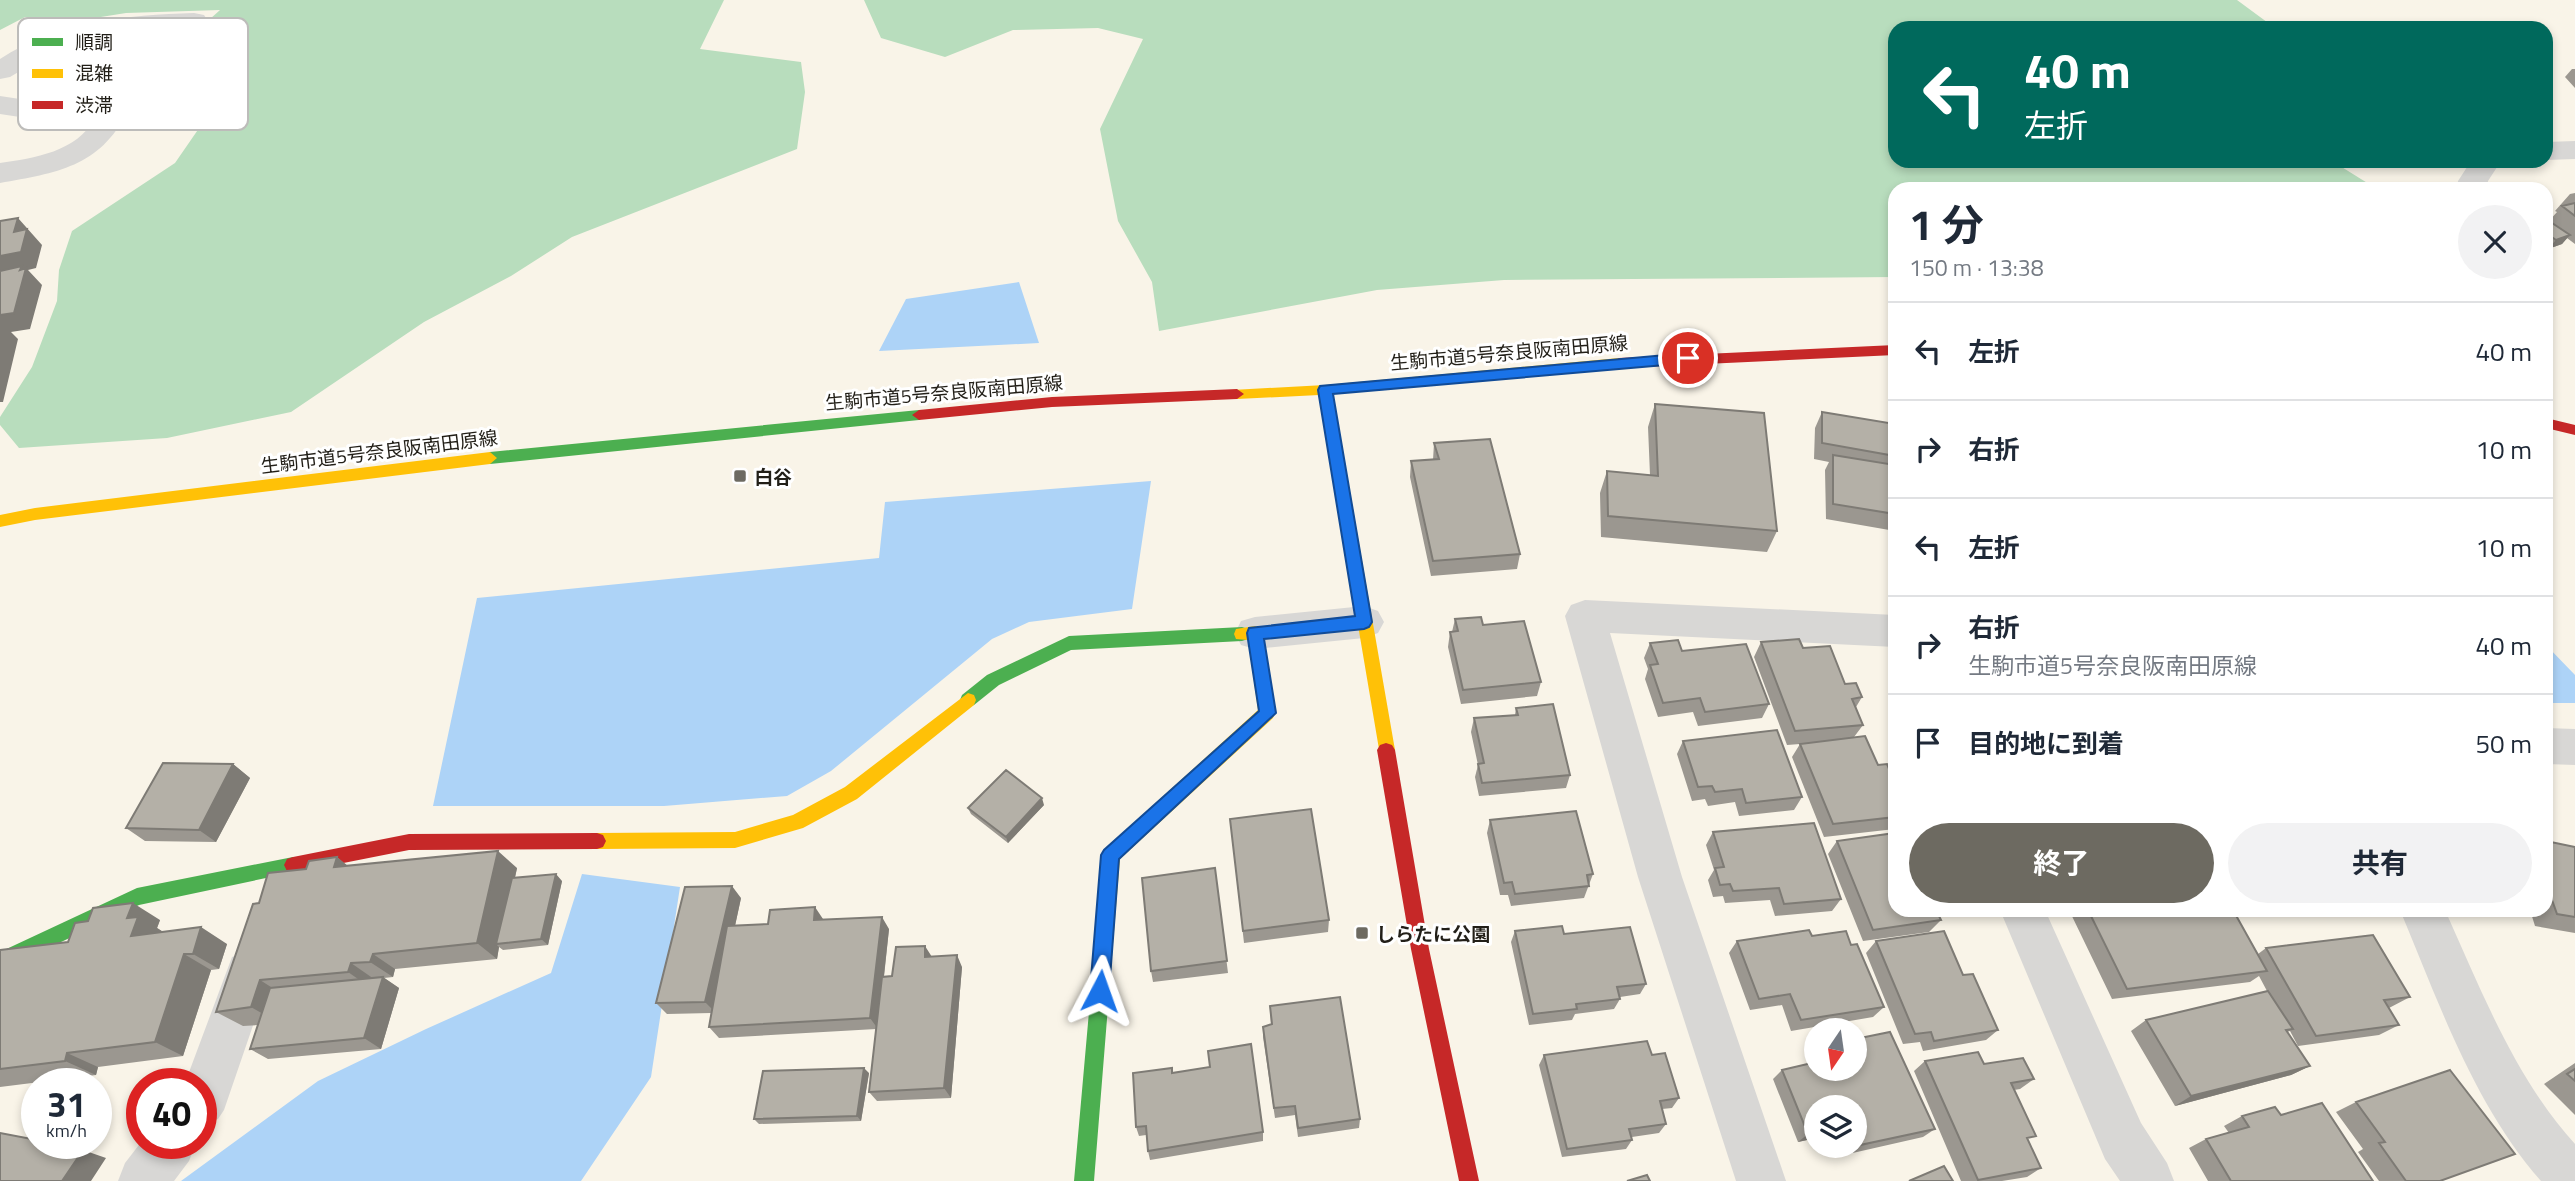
<!DOCTYPE html>
<html lang="ja">
<meta charset="utf-8">
<style>
:root{--surface:#fff;--page:#f2f2f3;--text:#1f2937;--muted:#747a83;--line:#e0e1e3;--accent:#6d6a61}
body{margin:0;font-family:"Titillium Web","Noto Sans JP",sans-serif;background:var(--page);color:var(--text);height:100vh;display:flex;flex-direction:column;font-size:26px;white-space:nowrap}
*{box-sizing:border-box;margin:0}
p{font-size:23px;color:var(--muted)}
.icon{flex:none;width:38px;height:38px;fill:none;stroke:currentColor;stroke-width:2;stroke-linecap:round;stroke-linejoin:round}
.map{position:relative;flex:1;overflow:hidden}
.details{position:absolute;left:1888px;top:182px;width:665px;height:735px;display:flex;flex-direction:column;background:var(--surface);border-radius:21px;box-shadow:0 4px 10px #0003}
.details>*{flex:none}
.top-card{position:absolute;left:1888px;top:21px;width:665px;height:147px;border-radius:21px;box-shadow:0 4px 10px #0003;background:#00695c;color:#fff;overflow:hidden}
.needle{width:46px;rotate:193deg}
.buttons{position:absolute;left:1804px;top:1018px;display:grid;gap:14px}
.buttons a{display:grid;place-items:center;width:63px;height:63px;border-radius:50%;background:var(--surface);box-shadow:0 4px 10px #0003;font-size:35px}
.speed{position:absolute;left:21px;top:1068px;display:flex;gap:14px;font-size:35px;font-weight:700;text-align:center}
.speed>*{display:grid;place-content:center;width:91px;height:91px;border-radius:50%;background:var(--surface);box-shadow:0 4px 10px #0003;line-height:1}
.speed small{font-size:18px;font-weight:400}
.speed .limit{border:10px solid #d22;background:#fff;color:#111}
.pin{position:absolute;display:grid;place-items:center;width:60px;height:60px;color:#fff;margin:-30px;border:4px solid #fff;border-radius:50%;box-shadow:0 2px 7px #0007}
.me{position:absolute;width:77px;margin:-38px;rotate:4deg;stroke-linejoin:round;filter:drop-shadow(0 0 5px #0008)}
.turn{display:flex;align-items:center;gap:24px;height:147px;padding:0 21px;font-size:32px}
.turn .icon{width:91px;height:91px;stroke-width:2.5}
.turn b{display:block;font-size:49px;line-height:60px}
.round{display:grid;place-items:center;flex:none;width:74px;height:74px;border-radius:37px;background:var(--page)}
.overview{display:flex;align-items:center;justify-content:space-between;height:119px;padding:0 21px}
h1{font-size:42px;font-weight:700;line-height:52px}
.button{display:flex;gap:14px;margin-top:auto;padding:14px 21px}
.button a{flex:1;height:80px;border-radius:42px;background:var(--accent);color:#fff;font-size:28px;font-weight:700;line-height:80px;text-align:center}
.button a+a{background:var(--page);color:var(--text)}
ul{padding:0;list-style:none}
li{display:flex;align-items:center;gap:21px;height:98px;padding:0 21px;border-top:2px solid var(--line)}
li div{flex:1}
li b{display:block;font-size:26px}
li em{font-style:normal}
.map>svg:first-child{display:block}
.forest{fill:#b8ddbd}
.water{fill:#add3f7}
.lines{fill:none;stroke-linecap:round;stroke-linejoin:round}
.street{fill:#d8d7d5;fill-rule:evenodd}
.fast{fill:#4caf50;fill-rule:evenodd}
.slow{fill:#ffc107;fill-rule:evenodd}
.jam{fill:#c62828;fill-rule:evenodd}
.wall{fill:#9b9790}
.shaded-wall{fill:#7e7b75}
.building{fill:#b4b0a7;stroke:#7e7b75;stroke-width:2}
.route{fill:#1a73e8;stroke:#114b97;stroke-width:2}
.poi-dot{fill:#6d6a61;stroke:#fff;stroke-width:2.5}
.labels{text-anchor:middle;dominant-baseline:central;stroke-width:6;stroke-linejoin:round;paint-order:stroke}
.street-label{font-size:19px;fill:#221f18;stroke:#fff}
.poi-label{font-size:19px;font-weight:bold;fill:#221f18;stroke:#fff;text-anchor:start}
.key{fill:#fff;stroke:#bdbcba;stroke-width:2}
.key-label{font-size:19px;fill:#221f18}
</style>
<div class="map">
<svg width="2575" height="1181" viewBox="0 0 2575 1181">
<rect width="100%" height="100%" fill="#f9f4e8"/>
<!-- forest -->
<path class="forest" d="M0 0H724L700 49 801 62 805 92 797 149 572 237 511 276 424 322 291 412 167 438 19 448 0 425V417L32 367 57 301 59 270 72 231 175 163 204 121 172 95C181 47 184 42 220 10L126 13 63 23 25 17 0 30Z
M864 0H2237L2275 28H1895V161H2332L2377 189H1895V277L1504 280 1377 290 1159 331 1152 282 1118 221 1100 129 1143 39 1098 28 1013 30 945 57 881 38Z"/>
<!-- water -->
<path class="water" d="M1019 282 1039 343 879 351 906 299Z
M1151 481 1132 609 1029 622 992 639 831 771 787 796 664 806H433L477 598 879 558 885 502Z
M2546 645 2575 675V703H2546Z
M582 874 680 887 651 1077 581 1181H181L318 1081 426 1029 551 973Z"/>
<g class="lines">
<!-- street -->
<path class="street" d="M194 13 204 15 208 21 204 27 94 38 54 51 10 77 0 79V59C58 21 127 15 194 13Z
M0 96 33 101 102 100 123 106 127 112C100 167 56 173 0 183V163C34 158 77 152 95 118L33 119 0 114Z
M2575 141V159L2546 160V142Z
M2471 161H2501L2488 181 2487 189H2457L2458 181Z
M1585 600 1895 615V647L1610 633 1682 877 1786 1181H1736L1638 877 1565 616 1571 605Z
M1364 606 1378 611 1384 622 1378 633 1364 638 1255 649 1241 645 1235 633 1241 621 1255 617Z
M2546 728 2575 729V765L2546 764Z
M2000 910H2045L2141 1123 2167 1163 2174 1181H2120L2105 1159Z
M2400 910H2445C2481 990 2515 1078 2575 1144V1181H2541C2474 1105 2439 1003 2400 910Z
M248 951 264 957 271 973 224 1110 218 1119 201 1126V1083H185L232 957Z
M142 1141V1143H196L189 1161 174 1181H118L125 1163Z"/>
<!-- fast -->
<path class="fast" d="M919 410 926 415 919 420 490 464 483 458 490 452Z
M1242 627 1248 629 1250 634 1248 639 1242 641 1071 650 999 685 974 705 968 707 962 705 960 700 962 695 987 675 1069 636Z
M293 857 299 859 302 865 299 871 139 905 0 971V952L137 888Z
M1104 935 1111 938 1113 944 1094 1181H1074L1095 944 1097 938Z"/>
<!-- slow -->
<path class="slow" d="M1619 358 1626 363 1619 368 1333 394 1395 750 1392 755 1386 757 1380 755 1319 395 1237 399 1232 398 1230 394 1232 390 1325 385Z
M490 452 497 458 490 464 35 520 0 527V515L35 508Z
M1255 626 1261 628 1263 633 1275 713 1273 718 1120 859 1113 944 1111 950 1104 953 1097 950 1095 944 1102 855 1105 849 1258 710 1248 640 1236 639 1234 634 1236 629Z
M968 693 974 695 976 700 974 705 857 799 803 828 735 848 597 849 591 847 588 841 591 835 597 833 735 832 793 815 845 787Z"/>
<!-- jam -->
<path class="jam" d="M1895 345V355L1619 368 1612 363 1619 358Z
M1237 389 1244 394 1237 399 1052 407 919 420 912 415 919 410 1052 397Z
M2546 418 2575 425V435L2546 428Z
M1386 743 1392 745 1395 750 1429 949 1479 1181H1459L1411 949 1377 750 1380 745Z
M597 833 603 835 606 841 603 847 597 849 409 850 293 873 287 871 284 865 287 859 293 857 409 834Z"/>
</g>
<!-- wall -->
<path class="wall" d="M2572 69H2575V88L2565 77Z
M2575 193V244L2567 238 2562 244 2548 249 2546 248V219L2549 221 2557 212 2555 211 2570 194Z
M1655 404 1777 531 1767 552 1601 537 1600 493 1607 471 1650 475 1648 427Z
M1822 412 1895 424V531L1826 519 1825 470 1829 462 1814 459 1815 428Z
M1434 443 1520 554 1517 569 1431 576 1410 477 1411 461 1433 460Z
M1455 619 1483 625 1541 682 1537 696 1461 704 1448 647 1450 632H1452Z
M1761 642 1803 648 1862 697 1856 707 1863 725 1854 737 1878 765 1895 783 1892 787 1895 794V829L1824 837 1792 757 1800 744 1787 745 1754 657Z
M1650 643 1682 651 1769 704 1762 718 1698 726 1693 712 1658 717 1645 679 1648 669 1644 658Z
M1516 708 1570 775 1566 788 1479 796 1475 777 1478 765 1471 732 1474 718 1515 715Z
M1683 741 1802 797 1794 810 1739 816 1735 802 1708 806 1705 799 1692 801 1677 754Z
M233 764 250 778 216 842 145 841 126 828Z
M1044 805 1008 843 971 814 968 808Z
M1230 819 1329 920 1328 932 1244 943Z
M1490 820 1593 874 1584 898 1511 906 1508 895H1500L1487 833Z
M1713 832 1841 899 1832 911 1775 916 1770 900 1725 903 1723 896 1713 897 1708 880 1714 870 1706 845Z
M1837 841 1941 920 1929 932 1863 941 1828 854Z
M2546 841 2575 847V933L2535 926 2530 910H2546Z
M337 857 347 866 517 868 515 878 562 881 548 945 503 950 499 947 497 959 395 969 393 977 384 978 399 988 381 1049 268 1059 250 1049 258 1025 243 1026 216 1012 259 903Z
M1215 868 1228 973 1153 982 1151 971Z
M741 898 735 926 768 924 823 919 889 929 884 977 892 976 931 957 962 967 951 1098 877 1101 869 1092 876 1029 719 1038 709 1027 711 1013 667 1014 656 1003Z
M2069 910H2233L2258 954 2266 948 2410 997 2389 1008 2399 1025 2379 1035 2298 1046 2290 1031 2287 1032 2310 1066 2291 1075 2175 1106 2131 1031 2146 1020 2267 991 2259 976 2250 982 2112 999Z
M160 920 157 928 163 932 227 944 219 969 211 970 183 1056 98 1067 96 1075 0 1087V950L68 942Z
M1515 931 1564 934 1646 984 1640 994 1620 997V999L1614 1009 1575 1014 1572 1020 1529 1025 1511 942Z
M1812 936 1851 945 1884 1007 1873 1017 1791 1031 1782 1005 1750 1010 1729 953 1737 941Z
M1876 941 1963 975 1998 1030 1986 1040 1923 1051 1920 1042 1903 1044 1866 953Z
M1270 1006 1360 1119 1359 1128 1298 1137 1295 1115 1275 1118 1263 1037V1027L1271 1025Z
M1855 1039 1935 1129 1923 1137 1835 1157 1831 1146H1855V1108L1816 1138 1798 1142 1773 1079 1782 1070 1855 1069Z
M1544 1055H1652L1679 1098 1672 1108 1662 1109 1666 1124 1659 1133 1632 1137V1140L1626 1149 1562 1157 1539 1065Z
M1925 1061 2034 1079 2020 1089 2014 1090 2028 1141 2041 1168 2027 1177 2002 1181H1961L1914 1071Z
M2575 1063V1115L2544 1084Z
M1210 1067 1263 1132V1141L1150 1160 1148 1151 1146 1135 1139 1136 1136 1127 1173 1073Z
M869 1073 861 1121 759 1124 754 1119Z
M2356 1102 2440 1181H2379L2358 1152 2363 1149 2336 1112Z
M2281 1115 2373 1181H2208L2189 1148 2206 1139 2229 1133 2224 1126 2242 1116Z"/>
<!-- shaded-wall -->
<path class="shaded-wall" d="M18 218 42 245 36 268 28 270 42 285 30 329 11 332 18 339 3 402H0V256L14 232Z
M2570 235 2562 244 2548 249 2556 240Z
M233 764 250 778 216 842 199 830Z
M1042 798 1044 805 1008 843 1006 837Z
M498 851 517 868 500 943 496 944 499 947 497 959 477 943Z
M337 857 359 875 334 867Z
M556 874 562 881 548 945 541 939Z
M732 886 741 898 716 1013 705 1002Z
M133 903 160 920 157 928 165 933 131 936 127 918Z
M815 907 823 919 822 932 814 920Z
M882 917 889 929 878 1029 870 1018Z
M201 927 227 944 219 969 193 954Z
M925 946 932 957H925Z
M184 954 211 970 183 1056 155 1042Z
M373 954 395 969 393 977 370 962Z
M957 955 962 967 951 1098 944 1088Z
M351 963 374 979 371 988 348 972Z
M383 977 399 988 381 1049 364 1038Z
M260 980 285 996 277 1022 251 1007Z
M67 1053 98 1067 96 1075 65 1061Z
M2310 1066 2291 1075 2175 1106 2191 1096Z
M864 1068 869 1073 861 1121 857 1116Z
M1816 1132V1138L1798 1142 1808 1134Z
M83 1150 106 1158 91 1181H62Z"/>
<!-- building -->
<path class="building" d="M2575 203V216L2562 206Z
M18 218 14 232 27 229 21 252 0 256V221Z
M2546 219 2570 235 2556 240 2546 233Z
M22 266 20 270 26 268 14 313 0 315V271Z
M1655 404 1764 413 1777 531 1608 516 1607 471 1658 476Z
M1822 412 1895 424V456L1822 443Z
M1490 439 1520 554 1433 561 1411 461 1439 459 1434 443Z
M1833 455 1895 465V514L1833 504Z
M1481 617 1483 625 1524 621 1541 682 1463 690 1450 632 1458 631 1455 619Z
M1799 639 1803 648 1830 646 1845 684 1856 683 1862 697 1852 699 1863 725 1795 731 1761 642Z
M1678 640 1682 651 1746 644 1769 704 1705 712 1700 698 1663 703 1650 665 1658 664 1650 643Z
M1553 704 1570 775 1482 783 1478 764 1484 763 1474 718 1518 715 1516 708Z
M1777 730 1802 797 1746 803 1742 789 1715 792 1712 786 1698 787 1683 741Z
M1865 736 1878 765 1887 764 1895 783H1890L1895 794V817L1833 824 1800 744Z
M163 763 233 764 199 830 126 828Z
M1006 770 1042 798 1006 837 968 808Z
M1311 809 1329 920 1243 931 1230 819Z
M1576 811 1593 874 1587 875 1589 886 1515 894 1512 882 1504 883 1490 820Z
M1814 823 1841 899 1784 904 1779 888 1733 891 1730 884 1720 885 1715 868 1724 867 1713 832Z
M1895 833V910H1936L1941 920 1873 930 1837 841Z
M2546 841 2575 847V917L2557 914 2546 883Z
M498 851 477 943 373 954 370 962 351 963 348 972 260 980 251 1007 216 1012 253 904 259 903 268 873 306 869 309 861 337 857 334 867Z
M1215 868 1227 961 1151 971 1142 878Z
M556 874 541 939 496 944 512 878Z
M732 886 705 1002 656 1003 685 887Z
M133 903 127 918 138 917 131 936 201 927 193 954H184L155 1042 67 1053 65 1061 0 1069V950L68 942 75 923 88 921 93 908Z
M815 907 814 920 882 917 870 1018 709 1027 727 926 768 924 770 910Z
M2088 910H2233L2267 971 2127 989Z
M1562 926 1564 934 1630 927 1646 984 1617 987 1620 999 1576 1004 1577 1009 1533 1014 1515 931Z
M1809 930 1812 936 1846 931 1851 945 1857 944 1884 1007 1801 1020 1790 994 1759 999 1737 941Z
M1944 931 1963 975 1973 974 1998 1030 1934 1041 1931 1032 1915 1034 1876 941Z
M2373 935 2410 997 2384 1000 2399 1025 2316 1036 2266 948Z
M925 946V957L957 955 944 1088 869 1092 882 977 892 976 896 947Z
M383 977 364 1038 250 1049 270 988Z
M2268 991 2293 1029 2286 1030 2310 1066 2191 1096 2146 1020Z
M1340 997 1360 1119 1298 1128 1295 1106 1274 1108 1263 1027 1272 1024 1270 1006Z
M1890 1032 1935 1129 1846 1148 1845 1146H1855V1108H1816V1132L1808 1134 1782 1070 1816 1062V1069H1855V1053H1856L1855 1050V1039Z
M1647 1041 1652 1055 1665 1053 1679 1098 1660 1101 1666 1124 1629 1129 1632 1140 1567 1149 1544 1055Z
M1251 1044 1263 1132 1148 1151 1146 1126 1136 1127 1133 1073 1172 1068V1073L1210 1067 1208 1051Z
M1978 1052 1984 1064 2023 1058 2034 1079 2011 1083 2036 1136 2027 1138 2041 1168 1978 1180 1925 1061Z
M864 1068 857 1116 754 1119 763 1071Z
M2575 1069V1081L2567 1074Z
M2450 1070 2515 1154 2440 1181H2406L2379 1143 2385 1142 2356 1102Z
M2322 1103 2373 1181H2231L2206 1139 2249 1127 2242 1116 2275 1107 2281 1115Z
M0 1133 37 1140V1143H50L83 1150 62 1181H0Z
M1944 1166 1953 1181H1909Z
M1647 1175 1650 1181H1627Z"/>
<!-- route -->
<path class="route" d="M1688 353 1695 358 1688 363 1333 394 1372 622 1369 627 1364 629 1264 639 1276 713 1119 859 1109 991 1107 998 1100 1001 1093 998 1090 991 1101 855 1104 850 1259 711 1247 633 1249 628 1355 616 1318 390 1320 386Z"/>
<!-- markers -->
<g class="poi-dot">
<rect x="733" y="469" width="14" height="14" rx="3.5"/>
<rect x="1355" y="926" width="14" height="14" rx="3.5"/>
</g>
<g class="labels">
<!-- street labels -->
<g class="street-label">
<text transform="translate(1509 352) rotate(-5)">生駒市道5号奈良阪南田原線</text>
<text transform="translate(944 392) rotate(-5)">生駒市道5号奈良阪南田原線</text>
<text transform="translate(379 451) rotate(-7)">生駒市道5号奈良阪南田原線</text>
</g>
<!-- poi labels -->
<g class="poi-label">
<text x="754" y="476">白谷</text>
<text x="1376" y="933">しらたに公園</text>
</g>
</g>
<!-- legend -->
<rect x="18" y="18" width="230" height="112" rx="10" class="key"/>
<rect x="32" y="38" width="31" height="8" fill="#4caf50"/>
<rect x="32" y="69" width="31" height="9" fill="#ffc107"/>
<rect x="32" y="101" width="31" height="8" fill="#c62828"/>
<g class="key-label">
<text x="75" y="49">順調</text>
<text x="75" y="80">混雑</text>
<text x="75" y="112">渋滞</text>
</g>
</svg>
<div class="buttons">
<a><svg class="needle" viewBox="-14 -14 28 28"><path d="M0-13l5 13h-10z" fill="#e53935"/><path d="M0 13l5-13h-10z" fill="#747a83"/></svg></a>
<a><svg class="icon" aria-label="layers" viewBox="0 0 24 24"><path d="M12 4l9 5-9 5-9-5zM3 14l9 5 9-5"/></svg></a>
</div>
<div class="speed"><div>31<small>km/h</small></div><div class="limit">40</div></div>
<div class="pin" style="left:1688px;top:358px;background:#d93025"><svg class="icon" aria-label="arrive" viewBox="0 0 24 24"><path d="M6 21V4h12l-3 4 3 4H6"/></svg></div>
<svg class="me" style="left:1100px;top:991px" viewBox="-20 -20 40 40"><path d="M0-17L14 15 0 8-14 15z" fill="#1a73e8" stroke="#fff" stroke-width="4"/></svg>
<div class="top-card">
<div class="turn"><svg class="icon" aria-label="left" viewBox="0 0 24 24"><path d="M17 20v-9H6M10 6l-5 5 5 5"/></svg><div><b>40 m</b>左折</div></div>
</div>
<section class="details">
<div class="overview"><div><h1>1 分</h1><p>150 m · 13:38</p></div><a class="round"><svg class="icon" aria-label="close" viewBox="0 0 24 24"><path d="M6 6l12 12M18 6L6 18"/></svg></a></div>
<ul>
<li><svg class="icon" aria-label="left" viewBox="0 0 24 24"><path d="M17 20v-9H6M10 6l-5 5 5 5"/></svg><div><b>左折</b></div><em>40 m</em></li>
<li><svg class="icon" aria-label="right" viewBox="0 0 24 24"><path d="M7 20v-9h11M14 6l5 5-5 5"/></svg><div><b>右折</b></div><em>10 m</em></li>
<li><svg class="icon" aria-label="left" viewBox="0 0 24 24"><path d="M17 20v-9H6M10 6l-5 5 5 5"/></svg><div><b>左折</b></div><em>10 m</em></li>
<li><svg class="icon" aria-label="right" viewBox="0 0 24 24"><path d="M7 20v-9h11M14 6l5 5-5 5"/></svg><div><b>右折</b><p>生駒市道5号奈良阪南田原線</p></div><em>40 m</em></li>
<li><svg class="icon" aria-label="arrive" viewBox="0 0 24 24"><path d="M6 21V4h12l-3 4 3 4H6"/></svg><div><b>目的地に到着</b></div><em>50 m</em></li>
</ul>
<div class="button"><a>終了</a><a>共有</a></div>
</section>
</div>
